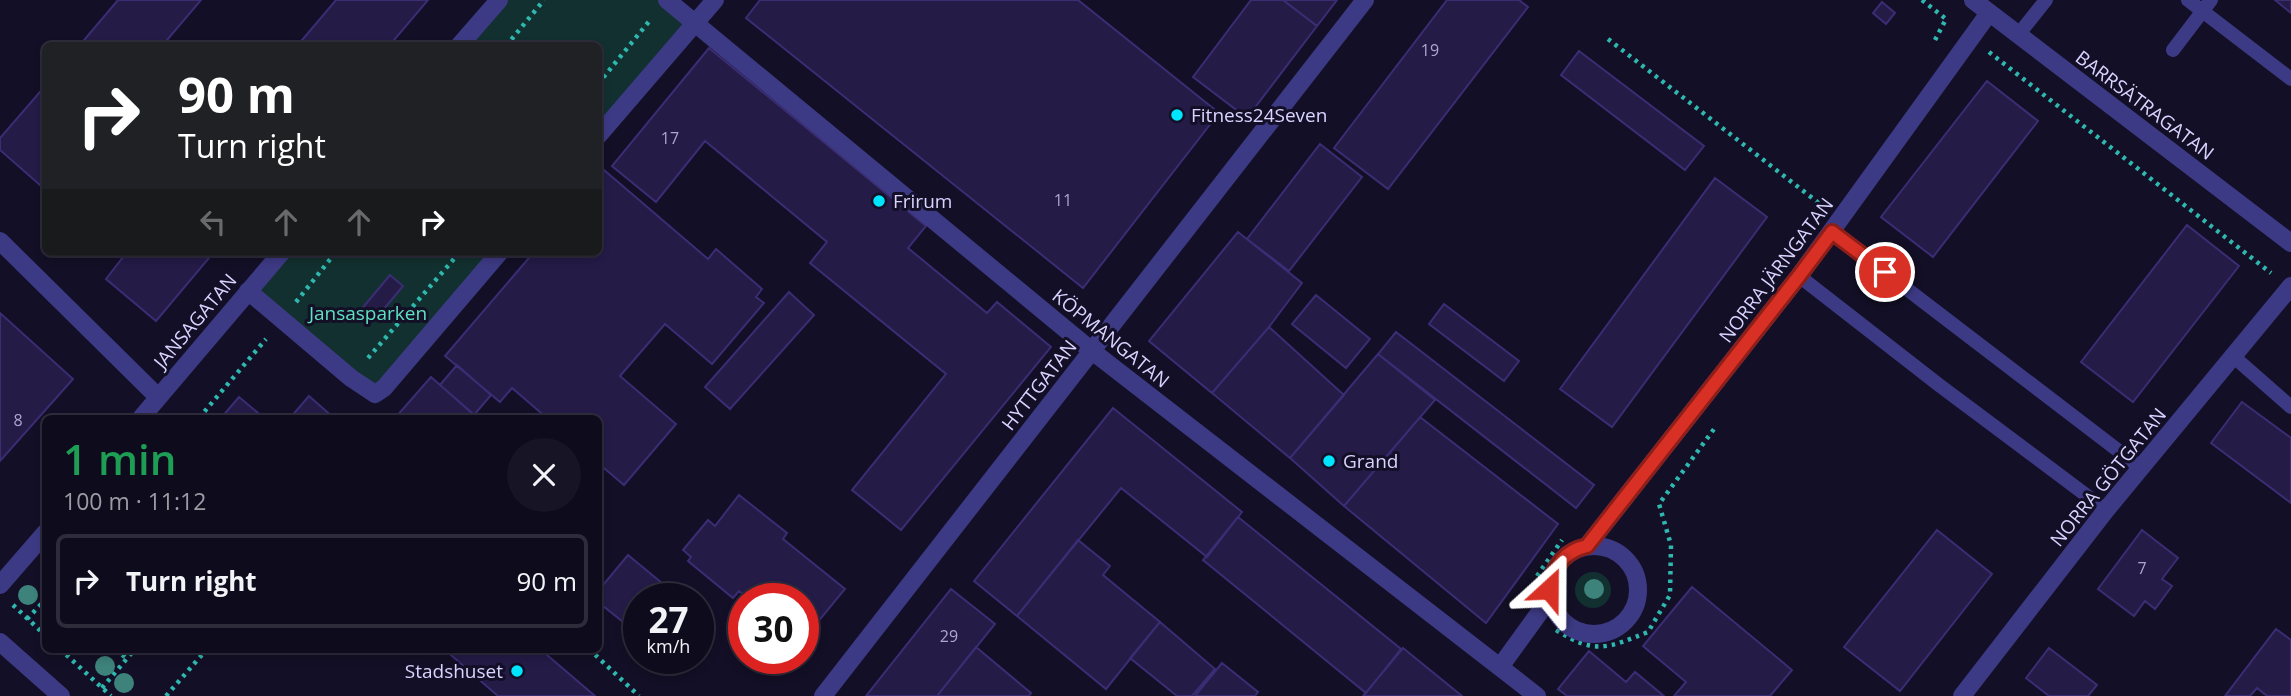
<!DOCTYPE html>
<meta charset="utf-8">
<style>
:root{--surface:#0e0b1c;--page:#171425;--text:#f1f3f6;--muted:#9b9ba3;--line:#2e2b3b}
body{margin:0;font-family:"Open Sans",sans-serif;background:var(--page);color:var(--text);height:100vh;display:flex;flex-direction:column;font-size:26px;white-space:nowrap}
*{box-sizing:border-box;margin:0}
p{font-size:23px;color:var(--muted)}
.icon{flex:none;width:38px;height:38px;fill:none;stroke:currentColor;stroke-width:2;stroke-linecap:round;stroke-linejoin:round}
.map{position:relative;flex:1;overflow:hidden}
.panel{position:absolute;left:42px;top:415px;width:560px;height:238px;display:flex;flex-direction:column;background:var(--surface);border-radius:10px;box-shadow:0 4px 10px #0003,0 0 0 2px var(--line)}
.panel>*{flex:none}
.guide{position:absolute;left:42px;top:42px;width:560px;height:214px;border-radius:10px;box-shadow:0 4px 10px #0003,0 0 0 2px var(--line);background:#202124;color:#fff;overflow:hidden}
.speed{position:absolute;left:623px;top:583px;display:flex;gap:14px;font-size:35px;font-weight:700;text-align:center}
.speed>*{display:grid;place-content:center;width:91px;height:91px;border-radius:50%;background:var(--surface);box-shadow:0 4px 10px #0003,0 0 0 2px var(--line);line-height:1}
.speed small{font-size:18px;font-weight:400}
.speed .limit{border:10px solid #d22;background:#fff;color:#111}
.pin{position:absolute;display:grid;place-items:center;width:60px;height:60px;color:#fff;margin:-30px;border:4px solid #fff;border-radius:50%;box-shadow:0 2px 7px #0007}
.me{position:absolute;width:77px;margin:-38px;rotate:24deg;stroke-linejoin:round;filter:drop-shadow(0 0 5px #0008)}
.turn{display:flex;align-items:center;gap:24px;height:147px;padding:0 21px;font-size:32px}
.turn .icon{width:91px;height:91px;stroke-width:2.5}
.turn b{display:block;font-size:49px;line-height:60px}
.lanes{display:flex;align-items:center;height:66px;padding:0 21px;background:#0003;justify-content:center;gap:35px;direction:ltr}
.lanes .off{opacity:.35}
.round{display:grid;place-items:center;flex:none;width:74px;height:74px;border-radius:37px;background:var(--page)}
.overview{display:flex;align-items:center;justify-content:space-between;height:119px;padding:0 21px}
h1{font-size:42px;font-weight:600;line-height:52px;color:#1e9e55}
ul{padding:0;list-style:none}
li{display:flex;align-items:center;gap:21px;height:94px;margin:0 14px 10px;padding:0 7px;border:4px solid var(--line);border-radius:10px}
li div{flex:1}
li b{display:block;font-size:26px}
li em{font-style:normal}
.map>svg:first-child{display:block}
.green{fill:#12302f}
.building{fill:#241b47;stroke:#3b2d73;stroke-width:2}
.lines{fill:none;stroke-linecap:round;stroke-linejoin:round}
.path{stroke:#2fb8b0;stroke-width:4.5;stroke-dasharray:3.5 5;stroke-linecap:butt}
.service{stroke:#3d3a85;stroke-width:14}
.pedestrian{stroke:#3d3a85;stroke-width:18}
.minor{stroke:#3d3a85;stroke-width:18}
.tree{fill:#3d827b}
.route-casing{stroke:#8d1f18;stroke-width:18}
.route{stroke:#d93025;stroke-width:12}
.poi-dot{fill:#00e5ff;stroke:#130f26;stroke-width:2.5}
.labels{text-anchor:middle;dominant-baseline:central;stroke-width:6;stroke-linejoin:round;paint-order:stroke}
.number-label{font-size:16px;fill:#aca6d1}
.street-label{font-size:19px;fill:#d9d4ff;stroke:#130f26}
.poi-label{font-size:19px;fill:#d9d4ff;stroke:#130f26;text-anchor:start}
.park-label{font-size:19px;fill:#5fe0c0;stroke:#130f26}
</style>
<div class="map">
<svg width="2291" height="696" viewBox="0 0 2291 696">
<rect width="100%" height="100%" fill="#130f26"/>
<!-- green -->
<path class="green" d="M499 0H668L695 23 599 137 598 46H459Z
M282 252H500L375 394 248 291Z
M1575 590a18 18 0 1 1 36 0a18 18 0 1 1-36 0Z"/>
<!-- building -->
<path class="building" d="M118 0H201L162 46H79Z
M336 0H428L389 46H297Z
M760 0H1078L1219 113 1083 288 746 18Z
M1251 0H1283L1317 26 1247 118 1193 77Z
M1283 0H1337L1317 26Z
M1447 0H1519L1528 7 1388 189 1334 148Z
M2275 0H2291V13Z
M1882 2 1895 13 1886 24 1873 13Z
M709 48 926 226 908 248 987 313 997 302 1051 347 901 530 852 490 946 374 810 263 827 242 705 141 656 202 612 166Z
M1579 51 1704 146 1685 170 1561 75Z
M1987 81 2038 121 1933 257 1881 217Z
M46 85V181L41 186 0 150V138Z
M1320 144 1362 177 1289 271 1247 239Z
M604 170 708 259 716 249 762 289 756 297 764 303 712 364 665 324 620 376 676 424 624 485 598 463V418H547L512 388 500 402 445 356 534 252H598V177Z
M1715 178 1767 217 1612 427 1560 389Z
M2187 225 2239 266 2133 402 2081 362Z
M1238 232 1302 283 1269 327 1212 393 1149 341Z
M127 252H214L156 321 106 279Z
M390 275 403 286 373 322 360 311Z
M789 292 814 315 730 409 705 387Z
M1316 295 1370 339 1346 368 1292 324Z
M1444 304 1519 361 1504 381 1429 324Z
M0 313 73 379 0 461Z
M1269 327 1344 395 1290 458 1212 393Z
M1396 332 1594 485 1576 508 1378 354Z
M1378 354 1435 400 1344 506 1290 458Z
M457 365 491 395 474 415 440 385Z
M431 377 440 385 478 418H395Z
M309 396 334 418H290Z
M239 397 264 418H221Z
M2242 402 2291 438V503L2211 443Z
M1113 408 1242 512 1207 557 1121 488 1017 616 974 581Z
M1420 417 1558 524 1486 623 1344 506Z
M739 495 787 533 783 539 845 589 803 640V598H748L739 591 733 598 688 561 691 557 683 550 708 520 715 526Z
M1238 517 1401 649 1366 693 1203 560Z
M1937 530 1992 574 1900 691 1844 647Z
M2142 530 2178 558 2162 579 2172 586 2155 609 2145 601 2134 616 2098 589Z
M1078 540 1110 566 1103 575 1160 622 1106 689 1017 616Z
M628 555 662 583 649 598H639V611L627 625 598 602V591Z
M1692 587 1792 670 1770 696H1674L1686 682 1643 646Z
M951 589 995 624 937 696H866Z
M1160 622 1215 669 1192 696H1177L1130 658Z
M2276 629 2291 640V696H2267L2257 688 2250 696H2225Z
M976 647 1031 693 1029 696H937Z
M1403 648 1462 696H1363Z
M2049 648 2097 685 2088 696H2049L2026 678Z
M444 649H540L595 696H498Z
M1589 651 1626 682 1635 672 1664 696H1567L1558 689Z
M1222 663 1258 692 1255 696H1195Z"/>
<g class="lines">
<!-- path -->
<path class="path" d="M1922 0 1946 19
M1608 39 1820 204
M1935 40 1946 19
M506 46 544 0
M1989 52 2271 273
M598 84 651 19
M296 302 336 252
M368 358 460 252
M199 418 266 339
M1537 576 1562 540
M13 605 46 636
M27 619 46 599
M1556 630C1595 655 1608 648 1648 632L1670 595 1671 545 1659 504 1714 429
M60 649 111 696
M116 649 127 659
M589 649 639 696
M102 688 135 649
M166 696 207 649"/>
<!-- service -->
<path class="service" d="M2188 0 2291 79
M2018 35 2046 0
M2173 50 2211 0
M1831 231 2141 468
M1799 276 1939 385 2106 510
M2234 357 2291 407"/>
<!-- pedestrian -->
<path class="pedestrian" d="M667 0 1092 351 1537 696
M1500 667 1550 598
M823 696 1365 0"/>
<!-- minor -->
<path class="minor" d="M1973 0 2291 243
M459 46 499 0
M598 136 715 0
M0 241 158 397
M248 291 351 378 375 394 384 388 500 252
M141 418 282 252
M1550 590a44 44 0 1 1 88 0a44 44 0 1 1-88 0Z
M1587 546 1799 276 1989 13
M0 585 46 532
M0 642 61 696
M1962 696 2106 510 2291 286"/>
</g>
<!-- trees -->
<g class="tree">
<circle cx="1594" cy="589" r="10"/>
<circle cx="28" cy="595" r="10"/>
<circle cx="105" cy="666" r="10"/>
<circle cx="124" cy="683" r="10"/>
</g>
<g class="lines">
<!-- route casing -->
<g class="route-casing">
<path id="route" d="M1549 589C1553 567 1564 551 1587 546L1799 276 1832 232 1885 272"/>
</g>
<!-- route -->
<use href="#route" class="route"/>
</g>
<!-- markers -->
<g class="poi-dot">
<circle cx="1177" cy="115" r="7"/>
<circle cx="879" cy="201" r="7"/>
<circle cx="1329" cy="461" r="7"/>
<circle cx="517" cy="671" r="7"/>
</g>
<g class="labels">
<!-- number labels -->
<g class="number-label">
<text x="1430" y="50">19</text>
<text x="670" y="138">17</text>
<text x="1063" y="200">11</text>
<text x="18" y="420">8</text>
<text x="2142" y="568">7</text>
<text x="949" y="636">29</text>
</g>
<!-- street labels -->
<g class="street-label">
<text transform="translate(2145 105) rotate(37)">BARRSÄTRAGATAN</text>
<text transform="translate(1776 270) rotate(-53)">NORRA JÄRNGATAN</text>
<text transform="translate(195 321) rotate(-50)">JANSAGATAN</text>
<text transform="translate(1111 338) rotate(39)">KÖPMANGATAN</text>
<text transform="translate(1039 385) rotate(-52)">HYTTGATAN</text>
<text transform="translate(2108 477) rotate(-51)">NORRA GÖTGATAN</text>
</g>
<!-- poi labels -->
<g class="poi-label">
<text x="1191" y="115">Fitness24Seven</text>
<text x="893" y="201">Frirum</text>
<text x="1343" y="461">Grand</text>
<text x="503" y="671" text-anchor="end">Stadshuset</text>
</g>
<!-- park labels -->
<g class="park-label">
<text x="368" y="313">Jansasparken</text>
</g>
</g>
</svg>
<div class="speed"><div>27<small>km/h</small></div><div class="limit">30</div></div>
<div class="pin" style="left:1885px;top:272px;background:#d93025"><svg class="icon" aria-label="arrive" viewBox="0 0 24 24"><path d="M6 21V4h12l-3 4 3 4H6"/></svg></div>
<svg class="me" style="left:1549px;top:589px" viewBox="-20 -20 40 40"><path d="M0-17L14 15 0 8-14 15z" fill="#d93025" stroke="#fff" stroke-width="4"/></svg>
<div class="guide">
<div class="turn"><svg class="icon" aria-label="right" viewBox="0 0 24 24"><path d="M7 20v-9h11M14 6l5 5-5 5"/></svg><div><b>90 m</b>Turn right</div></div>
<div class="lanes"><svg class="icon off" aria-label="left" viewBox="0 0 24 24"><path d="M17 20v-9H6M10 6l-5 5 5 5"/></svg><svg class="icon off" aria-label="ahead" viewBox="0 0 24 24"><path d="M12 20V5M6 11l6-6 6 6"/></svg><svg class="icon off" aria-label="ahead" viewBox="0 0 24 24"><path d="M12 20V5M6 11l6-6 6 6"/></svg><svg class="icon" aria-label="right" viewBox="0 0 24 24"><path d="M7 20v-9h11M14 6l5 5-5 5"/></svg></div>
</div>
<section class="panel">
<div class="overview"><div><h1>1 min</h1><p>100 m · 11:12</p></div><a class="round"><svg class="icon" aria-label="close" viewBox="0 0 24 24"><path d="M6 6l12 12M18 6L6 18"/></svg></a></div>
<ul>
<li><svg class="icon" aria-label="right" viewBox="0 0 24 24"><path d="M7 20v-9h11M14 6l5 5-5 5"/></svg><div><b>Turn right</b></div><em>90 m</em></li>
</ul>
</section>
</div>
